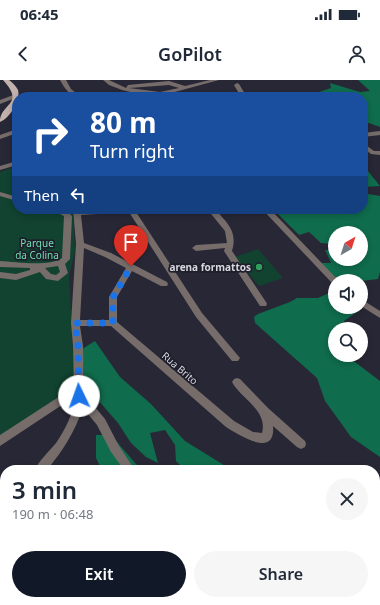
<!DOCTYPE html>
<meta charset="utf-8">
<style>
:root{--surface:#fff;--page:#f6f6f7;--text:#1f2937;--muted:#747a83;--accent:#111827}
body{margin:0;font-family:"Noto Sans",sans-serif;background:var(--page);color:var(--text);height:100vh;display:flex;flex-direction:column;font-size:15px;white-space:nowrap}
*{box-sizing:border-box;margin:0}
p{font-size:13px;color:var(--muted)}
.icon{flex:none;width:22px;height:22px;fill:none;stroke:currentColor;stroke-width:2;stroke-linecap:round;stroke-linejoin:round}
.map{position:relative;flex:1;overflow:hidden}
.drawer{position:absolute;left:0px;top:385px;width:380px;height:140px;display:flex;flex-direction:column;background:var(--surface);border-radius:16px 16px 0 0;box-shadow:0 2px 6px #0003}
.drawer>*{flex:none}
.guide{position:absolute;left:12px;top:12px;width:356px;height:122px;border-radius:16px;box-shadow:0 2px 6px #0003;background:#1a4fa0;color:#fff;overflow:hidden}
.needle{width:26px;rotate:39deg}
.controls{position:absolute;left:328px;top:146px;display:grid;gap:8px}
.controls a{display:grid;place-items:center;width:40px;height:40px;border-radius:50%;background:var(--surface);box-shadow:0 2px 6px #0003;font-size:20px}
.pin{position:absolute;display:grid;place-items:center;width:34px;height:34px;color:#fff;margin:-41px -17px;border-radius:50% 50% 50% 0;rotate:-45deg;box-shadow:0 0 4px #0007}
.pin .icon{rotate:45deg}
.me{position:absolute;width:44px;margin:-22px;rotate:357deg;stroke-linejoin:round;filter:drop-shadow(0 0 3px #0008)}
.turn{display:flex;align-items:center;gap:14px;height:84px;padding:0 12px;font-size:18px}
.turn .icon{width:52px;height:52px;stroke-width:2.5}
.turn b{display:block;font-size:28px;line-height:34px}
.then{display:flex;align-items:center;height:38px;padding:0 12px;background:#0003;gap:8px;font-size:15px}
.round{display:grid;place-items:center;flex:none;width:42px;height:42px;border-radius:21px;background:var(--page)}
.overview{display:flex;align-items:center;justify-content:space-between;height:68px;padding:0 12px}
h1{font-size:24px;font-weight:600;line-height:30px}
.action{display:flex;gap:8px;margin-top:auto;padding:8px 12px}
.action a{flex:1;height:46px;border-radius:24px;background:var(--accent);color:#fff;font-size:16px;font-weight:600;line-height:46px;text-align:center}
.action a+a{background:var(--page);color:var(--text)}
.status{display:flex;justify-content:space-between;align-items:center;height:28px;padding:0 20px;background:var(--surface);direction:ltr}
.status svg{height:11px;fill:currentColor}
header{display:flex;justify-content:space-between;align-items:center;height:52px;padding:0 12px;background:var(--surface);font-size:18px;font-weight:600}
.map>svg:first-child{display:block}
.green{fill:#114330}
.forest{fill:#0f6c4c}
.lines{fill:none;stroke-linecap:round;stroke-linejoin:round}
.minor{fill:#766d6b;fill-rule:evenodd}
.major{fill:#c3b2ac;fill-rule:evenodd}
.route{stroke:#1a73e8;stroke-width:7;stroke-dasharray:0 12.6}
.leisure-dot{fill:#2e9e5b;stroke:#1f1e2b;stroke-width:1.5}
.labels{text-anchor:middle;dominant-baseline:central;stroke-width:3.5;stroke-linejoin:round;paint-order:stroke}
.park-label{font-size:10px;fill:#6ee0b0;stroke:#1f1e2b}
.poi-label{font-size:10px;font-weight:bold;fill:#d7d7e0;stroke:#1f1e2b;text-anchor:end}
.street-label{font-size:10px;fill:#d7d7e0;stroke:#1f1e2b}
</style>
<div class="status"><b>06:45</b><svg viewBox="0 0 49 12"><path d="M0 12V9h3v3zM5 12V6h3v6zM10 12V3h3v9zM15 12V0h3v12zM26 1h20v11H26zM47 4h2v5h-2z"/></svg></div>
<header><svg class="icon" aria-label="back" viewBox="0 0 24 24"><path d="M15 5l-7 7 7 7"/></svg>GoPilot<svg class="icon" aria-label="person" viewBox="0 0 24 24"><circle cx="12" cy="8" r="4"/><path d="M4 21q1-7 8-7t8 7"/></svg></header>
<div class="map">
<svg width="380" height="525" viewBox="0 0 380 525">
<rect width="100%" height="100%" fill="#282735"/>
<!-- green -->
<path class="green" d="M17 86V129H73L75 171 69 196 75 311 0 363V92Z
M258 169 283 198 259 206 235 177Z"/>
<!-- forest -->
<path class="forest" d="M358 0H380V47L363 41V17H308L310 15 331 8 330 3 360 12 370 11Z
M363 85 380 106 363 107Z
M363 108 368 114 380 116V192L378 199 361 201H338L320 183H331L325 170H335V179H361V153H335V168L332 164 321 163 309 152 299 155 273 129H363Z
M329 213H335V227H355L357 232 344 241 346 249H335V275H351V279L380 301V377L351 357 325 321 317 298 255 243 254 237 258 234 290 222 297 218H318Z
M95 261 120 297 151 324 185 361 232 390H185L176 381 175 365 165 350 150 353 158 383 146 377 131 363 118 343 85 305 82 269Z
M96 355H111L136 384 144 390H102L96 378Z
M375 464H380V525H0V518L5 506V520H375Z"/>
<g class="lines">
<!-- minor -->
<path class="minor" d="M60 0H66L71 9 81 17C70 17 65 9 60 0Z
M103 0H109L126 8 128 5 169 1 185 6 210 0H219L160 16 139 14 122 10 109 5ZM169 5 179 8 160 12 129 8Z
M237 3 239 4 247 17H241L234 5Z
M16 14 18 15V17L0 24V20Z
M17 49V53L0 59V55Z
M380 51V55L363 57V53Z
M363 63 374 71H380V75L371 74 363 68Z
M17 81V85L0 90V86Z
M0 112 17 117V121L0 116Z
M50 129C59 129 66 129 72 136L70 179 65 184 68 193 58 201 46 199 40 192 16 200 0 198V192L16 194 30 190V188L0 187V181C16 182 49 187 62 178L64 136ZM58 186 60 192 56 195 51 194 45 188Z
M73 129H81V131L151 129 147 131 136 132 202 233 240 278 238 281H232L196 237 129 132 81 135 84 163 111 173 167 202 168 204 167 206H161L132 191 117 217V242L234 341 253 352 262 353C268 330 241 319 232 302L234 299 237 298 240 299 268 328 305 361 306 364 305 367 301 369 297 367 273 346C276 379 239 355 226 347L111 246H80L83 266 84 314 105 339 119 366 135 390H124L111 372 97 345 83 328C74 353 64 369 47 390H35C39 380 49 372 56 363 65 350 74 333 74 317L0 366V355L74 307 73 266 71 243 76 164ZM84 168 105 177 126 188 109 217V240H80Z
M207 129H215C227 143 238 151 232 171L266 222 267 224 266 226H260L224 171 225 168 196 171 192 168 196 165 227 163 225 151Z
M262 129H270L339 201H335V204L332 203Z
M361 219 380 231V238L361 226Z
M5 515V520H15L13 525H1Z"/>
<!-- major -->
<path class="major" d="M3 0H9C13 3 16 6 18 10 21 20 10 38 0 42 0 23 26 25 3 0Z"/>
</g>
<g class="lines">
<!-- route -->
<path class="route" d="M79 316 78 266 75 243H113V217L131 186"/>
</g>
<!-- markers -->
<circle class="leisure-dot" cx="259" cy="187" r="4"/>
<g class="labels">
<!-- park labels -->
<g class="park-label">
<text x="37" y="163">Parque<tspan x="37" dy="12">da Colina</tspan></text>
</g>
<!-- poi labels -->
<g class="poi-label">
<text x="251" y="187">arena formattos</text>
</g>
<!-- street labels -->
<g class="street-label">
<text transform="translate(180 288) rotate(41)">Rua Brito</text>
</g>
</g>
</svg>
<div class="controls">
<a><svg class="needle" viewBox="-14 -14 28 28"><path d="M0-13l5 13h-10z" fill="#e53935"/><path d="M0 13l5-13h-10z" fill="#747a83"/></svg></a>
<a><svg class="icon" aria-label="sound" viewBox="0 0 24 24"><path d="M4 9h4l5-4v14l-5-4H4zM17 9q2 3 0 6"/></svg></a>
<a><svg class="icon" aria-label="search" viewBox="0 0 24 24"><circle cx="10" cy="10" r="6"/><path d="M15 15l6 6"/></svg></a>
</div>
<div class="pin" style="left:131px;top:186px;background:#d93025"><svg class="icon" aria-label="arrive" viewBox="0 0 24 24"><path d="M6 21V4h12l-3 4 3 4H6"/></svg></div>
<svg class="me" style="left:79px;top:316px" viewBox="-20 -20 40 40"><circle r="19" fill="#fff"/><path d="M0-13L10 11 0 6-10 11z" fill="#1a73e8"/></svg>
<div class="guide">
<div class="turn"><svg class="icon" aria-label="right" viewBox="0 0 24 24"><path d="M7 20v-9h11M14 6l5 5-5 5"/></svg><div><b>80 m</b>Turn right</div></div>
<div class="then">Then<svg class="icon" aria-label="left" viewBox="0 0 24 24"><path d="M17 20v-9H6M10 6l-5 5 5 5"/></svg></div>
</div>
<section class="drawer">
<div class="overview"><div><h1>3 min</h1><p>190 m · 06:48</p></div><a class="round"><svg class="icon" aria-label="close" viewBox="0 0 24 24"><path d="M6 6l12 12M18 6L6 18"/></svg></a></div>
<div class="action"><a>Exit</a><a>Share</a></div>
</section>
</div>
